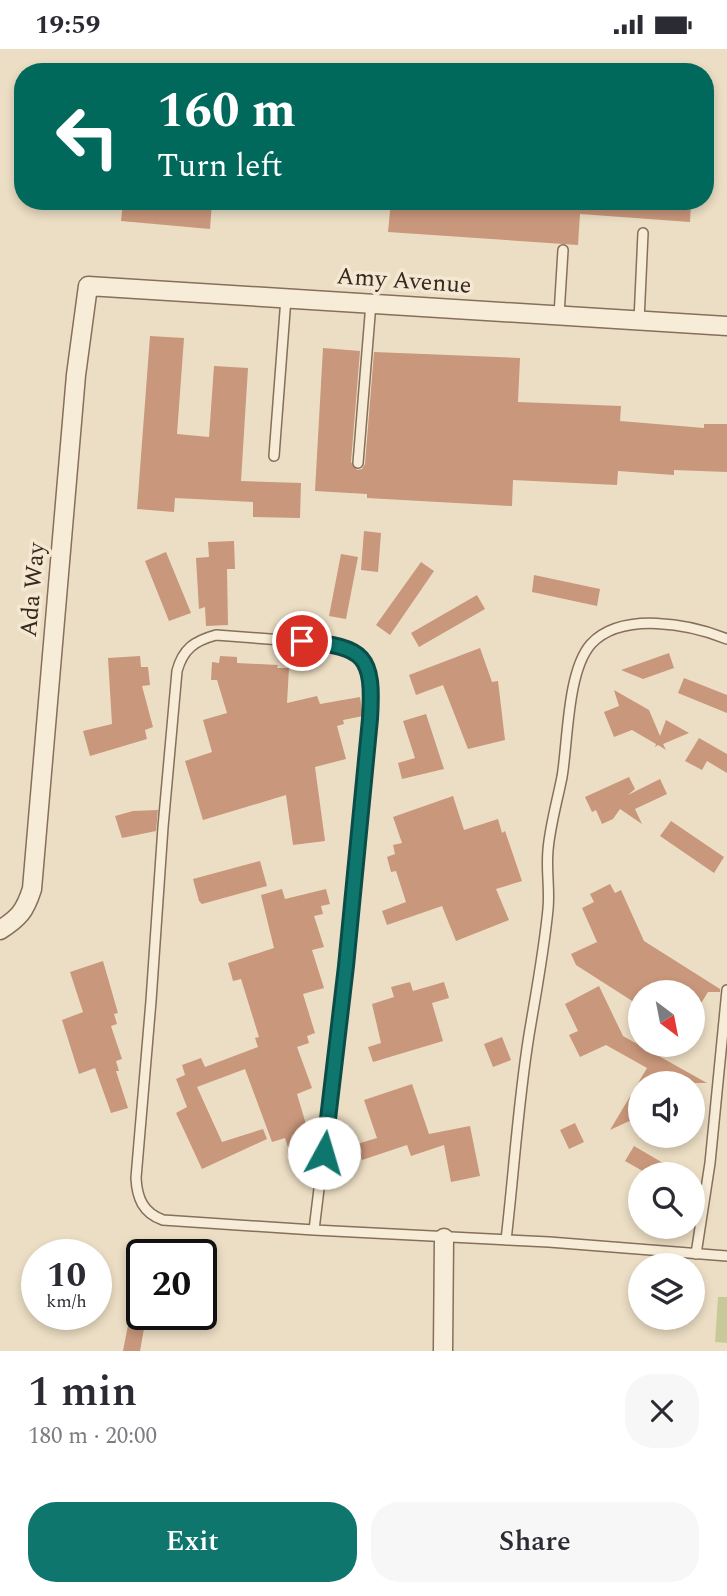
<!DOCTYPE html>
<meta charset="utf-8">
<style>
:root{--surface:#fff;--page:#f7f7f7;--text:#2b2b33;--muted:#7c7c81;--accent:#0f766e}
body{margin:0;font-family:Spectral,serif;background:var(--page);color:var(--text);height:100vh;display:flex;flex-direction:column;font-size:26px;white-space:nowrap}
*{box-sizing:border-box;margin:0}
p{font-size:23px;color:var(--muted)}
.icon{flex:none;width:38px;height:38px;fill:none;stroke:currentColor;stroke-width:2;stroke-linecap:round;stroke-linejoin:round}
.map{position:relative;height:1302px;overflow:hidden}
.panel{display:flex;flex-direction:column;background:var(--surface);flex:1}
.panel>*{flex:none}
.banner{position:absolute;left:14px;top:14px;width:700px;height:147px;border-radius:28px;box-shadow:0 4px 10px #0003;background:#00695c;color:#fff;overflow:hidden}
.needle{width:46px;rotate:148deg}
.tools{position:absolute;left:628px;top:931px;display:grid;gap:14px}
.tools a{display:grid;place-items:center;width:77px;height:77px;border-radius:50%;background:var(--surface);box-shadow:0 4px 10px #0003;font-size:35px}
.speed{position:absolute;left:21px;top:1190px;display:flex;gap:14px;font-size:35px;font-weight:700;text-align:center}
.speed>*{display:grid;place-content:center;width:91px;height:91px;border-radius:50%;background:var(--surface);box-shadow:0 4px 10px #0003;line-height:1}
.speed small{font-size:18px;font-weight:400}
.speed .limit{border:4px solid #111;border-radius:10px;background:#fff;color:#111}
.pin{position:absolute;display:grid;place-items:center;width:60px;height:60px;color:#fff;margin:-30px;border:4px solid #fff;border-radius:50%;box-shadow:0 2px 7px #0007}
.me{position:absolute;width:77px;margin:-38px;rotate:6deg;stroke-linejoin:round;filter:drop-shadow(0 0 5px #0008)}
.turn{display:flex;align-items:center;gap:24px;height:147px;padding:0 28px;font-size:32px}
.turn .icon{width:91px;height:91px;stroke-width:2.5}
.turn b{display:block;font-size:49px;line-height:60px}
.round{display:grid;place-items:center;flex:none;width:74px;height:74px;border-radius:28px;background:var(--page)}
.head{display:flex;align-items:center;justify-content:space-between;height:119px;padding:0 28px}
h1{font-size:42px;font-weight:600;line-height:52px}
.action{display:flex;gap:14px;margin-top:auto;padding:14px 28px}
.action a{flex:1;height:80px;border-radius:28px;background:var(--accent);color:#fff;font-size:28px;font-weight:600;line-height:80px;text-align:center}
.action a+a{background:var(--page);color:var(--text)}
.status{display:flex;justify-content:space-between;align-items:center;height:49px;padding:0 35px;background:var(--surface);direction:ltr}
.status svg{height:19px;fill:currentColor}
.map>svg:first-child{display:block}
.green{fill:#c7ca98}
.building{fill:#c9977b}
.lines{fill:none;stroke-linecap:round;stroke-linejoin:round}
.service-casing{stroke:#866f5b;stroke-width:12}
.minor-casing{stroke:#866f5b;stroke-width:21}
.service{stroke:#f7ecd7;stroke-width:9}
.minor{stroke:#f7ecd7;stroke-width:18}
.route-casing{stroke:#0a4d48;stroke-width:18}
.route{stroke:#0f766e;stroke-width:12}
.labels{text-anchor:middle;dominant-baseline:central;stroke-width:7;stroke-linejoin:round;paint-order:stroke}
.street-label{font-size:24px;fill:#36291e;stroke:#f4e8d3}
</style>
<div class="status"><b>19:59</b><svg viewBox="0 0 49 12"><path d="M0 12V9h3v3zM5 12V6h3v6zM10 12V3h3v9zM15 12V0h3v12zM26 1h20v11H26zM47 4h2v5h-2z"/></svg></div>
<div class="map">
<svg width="727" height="1302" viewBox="0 0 727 1302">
<rect width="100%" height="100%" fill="#ecdec4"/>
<!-- green -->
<path class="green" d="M718 1248H727V1294L715 1293Z"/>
<!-- building -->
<path class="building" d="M123 152H212L210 180 121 172Z
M391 152H691L690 173 580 165 578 196 388 183Z
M150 287 184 289 177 385 209 388 214 317 248 319 241 432 301 434 300 469 253 468V453L175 449 174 463 137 460Z
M323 299 360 302 351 413 357 421 362 420 365 415 374 303 520 309 518 353 621 357 620 372 704 379V375H727V423L674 421V426L618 422 617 436 513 431 512 457 367 449V445L315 442Z
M364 482 381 484 378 523 361 521Z
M234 492 235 520H227L228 576 206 577 205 558 199 560 196 509 209 508 208 493Z
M166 503 191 564 169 572 145 512Z
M341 505 358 508 346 570 329 567Z
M421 513 434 522 390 586 376 576Z
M534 526 600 540 597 557 532 543Z
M477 546 485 560 419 598 411 584Z
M480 599 492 633 498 632 505 691 468 700 443 636 416 646 409 626Z
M669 604 674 619 643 630 621 621Z
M140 607 141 618H148L150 636 142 637 153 678 145 681 147 690 90 707 83 682 112 675 108 609Z
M220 607 237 608V614L278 616 277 619H289L287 654 317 647 320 655 360 648 363 667 343 671 344 675 337 677 346 710 315 718 325 792 293 796 286 746 203 771 185 712 212 703 203 671 227 664 217 631H211L212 613 219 614Z
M684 629 727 646V664L678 644Z
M614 641 649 661 660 687 666 671 689 684 663 695 666 701 658 696 655 698 656 695 632 681 614 688 604 663 619 657Z
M426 665 444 720 402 730 398 714 415 709 403 672Z
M699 689 727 705V724L707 712 702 721 685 712Z
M629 728 635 740 628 746 660 730 667 745 635 760 642 775 620 760 613 770 602 775 596 761 592 763 585 748Z
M453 747 464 781 498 770 502 784 505 782 522 832 496 840 509 871 456 892 442 857 387 876 382 862 406 853 396 822 391 823 387 808 395 805 393 796 402 794 393 768Z
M158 761 156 782 122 789 115 767 133 762Z
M671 772 724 808 714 824 660 787Z
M260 812 267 837 202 855 199 852 193 830Z
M610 835 615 844 621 841 644 892 720 940V943H708L693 967V943H640V957L576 916 571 905 597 893 582 859 594 853 590 845Z
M282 840 285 850 326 840 330 855 321 857 323 865 314 867 324 898 312 901 324 939 303 945 315 984 307 987 309 994 297 998 312 1039 297 1045 308 1082 304 1083 306 1092 288 1098 285 1089 272 1093 245 1020 197 1038 222 1093 263 1080 267 1090 202 1120 176 1064 187 1058 176 1030 185 1026 182 1016 201 1009 205 1018 258 998 255 989 259 988 241 930 233 932 228 914 274 899 261 846Z
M103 912 118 964 114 965 117 975 111 977 122 1010 116 1012 119 1022H116L128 1059 111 1064 95 1019 79 1025 62 971 83 963 70 923Z
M410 933 413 942 444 933 449 949 432 954 443 992 373 1013 368 998 381 994 372 955 394 948 391 938Z
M599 937 623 987 707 1034H640V1064L638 1068 610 1081 647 1019 606 996 580 1008 569 986 578 982 565 955Z
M502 988 511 1011 493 1018 484 995Z
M412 1035 429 1085 470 1077 480 1127 451 1133 444 1096 411 1107 407 1096 362 1111 357 1095 377 1089 364 1051Z
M575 1074 584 1093 569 1100 560 1081Z
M634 1097 682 1125H648L625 1112Z
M129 1271 145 1274 140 1302H123Z"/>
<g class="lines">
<!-- service casing -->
<g class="service-casing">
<path id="service" d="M559 266 563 201
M639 272 643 184
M274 407 286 249
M358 414 371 254
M216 586 335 595 358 604 370 624 371 654 366 717 346 917 314 1181 163 1171C143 1164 137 1149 136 1129L151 952 163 778 177 622C183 600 194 592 216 586Z
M314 1181 549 1193 727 1207
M506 1191C514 1123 518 1054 529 986 536 944 544 902 548 860 550 840 546 821 548 801 550 777 557 753 562 728 568 693 567 622 591 595 622 562 690 575 727 590
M696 1205 710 1114 727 941"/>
</g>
<!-- minor casing -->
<g class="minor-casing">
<path id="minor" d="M0 881C19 869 25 862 32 840L76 326 88 237 727 277
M443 1302 444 1189"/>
</g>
<!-- service -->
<use href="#service" class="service"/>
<!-- minor -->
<use href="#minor" class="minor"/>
</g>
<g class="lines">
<!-- route casing -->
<g class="route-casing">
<path id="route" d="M302 592C365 598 374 606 370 670L346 917 324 1104"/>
</g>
<!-- route -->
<use href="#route" class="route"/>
</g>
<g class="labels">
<!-- street labels -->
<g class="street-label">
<text transform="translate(404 232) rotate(4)">Amy Avenue</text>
<text transform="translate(33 541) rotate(-85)">Ada Way</text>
</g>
</g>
</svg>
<div class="tools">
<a><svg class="needle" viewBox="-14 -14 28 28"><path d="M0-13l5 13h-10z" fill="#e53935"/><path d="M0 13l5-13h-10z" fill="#7c7c81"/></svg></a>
<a><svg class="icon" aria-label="sound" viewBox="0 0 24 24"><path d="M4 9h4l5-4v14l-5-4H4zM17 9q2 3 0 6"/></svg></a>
<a><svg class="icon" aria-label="search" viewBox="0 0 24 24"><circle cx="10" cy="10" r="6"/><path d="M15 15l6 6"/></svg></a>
<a><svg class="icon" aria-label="layers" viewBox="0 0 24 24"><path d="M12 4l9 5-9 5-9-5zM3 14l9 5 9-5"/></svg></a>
</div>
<div class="speed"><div>10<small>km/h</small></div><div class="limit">20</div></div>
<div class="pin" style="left:302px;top:592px;background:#d93025"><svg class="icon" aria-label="arrive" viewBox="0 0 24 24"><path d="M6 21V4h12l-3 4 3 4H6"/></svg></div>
<svg class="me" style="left:324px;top:1104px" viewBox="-20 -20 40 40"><circle r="19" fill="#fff"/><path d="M0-13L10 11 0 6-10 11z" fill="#0f766e"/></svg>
<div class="banner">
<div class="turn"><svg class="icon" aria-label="left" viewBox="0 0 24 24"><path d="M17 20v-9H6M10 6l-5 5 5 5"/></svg><div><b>160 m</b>Turn left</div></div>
</div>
</div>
<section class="panel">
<div class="head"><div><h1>1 min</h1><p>180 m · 20:00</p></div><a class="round"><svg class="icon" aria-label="close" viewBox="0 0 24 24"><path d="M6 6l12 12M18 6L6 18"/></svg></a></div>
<div class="action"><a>Exit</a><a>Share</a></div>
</section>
